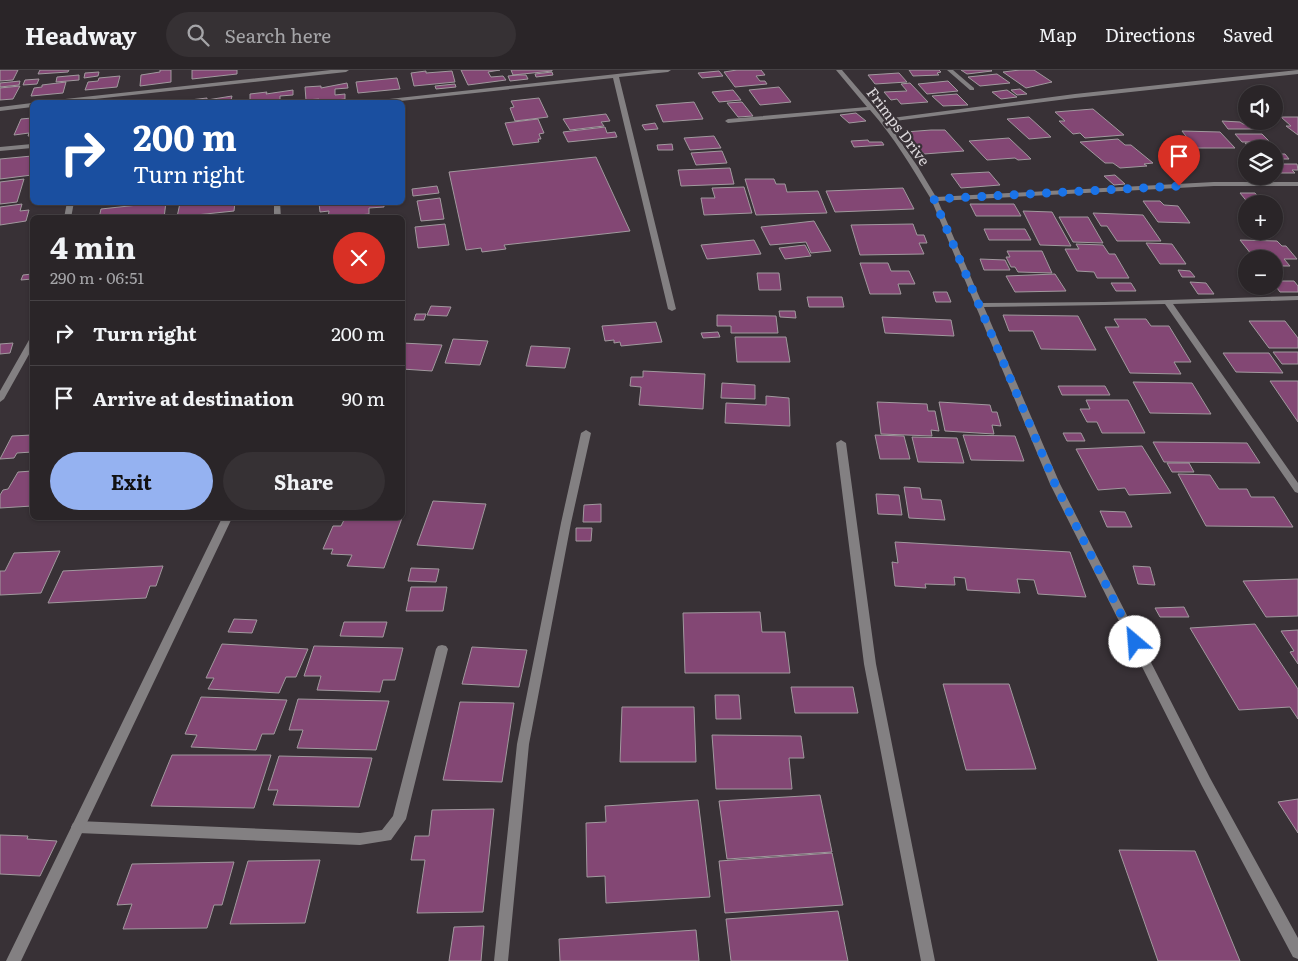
<!DOCTYPE html>
<meta charset="utf-8">
<style>
:root{--surface:#2a2528;--page:#363134;--text:#f1f3f6;--muted:#a5a5a8;--line:#464245;--accent:#95b2f1}
body{margin:0;font-family:Literata,serif;background:var(--page);color:var(--text);height:100vh;display:flex;flex-direction:column;font-size:19px;white-space:nowrap}
*{box-sizing:border-box;margin:0}
p{font-size:16px;color:var(--muted)}
.icon{flex:none;width:28px;height:28px;fill:none;stroke:currentColor;stroke-width:2;stroke-linecap:round;stroke-linejoin:round}
.map{position:relative;flex:1;overflow:hidden}
.panel{position:absolute;left:30px;top:145px;width:375px;height:305px;display:flex;flex-direction:column;background:var(--surface);border-radius:8px;box-shadow:0 1px 4px #0004,0 0 0 1px var(--line)}
.panel>*{flex:none}
.top-card{position:absolute;left:30px;top:30px;width:375px;height:105px;border-radius:8px;box-shadow:0 1px 4px #0004,0 0 0 1px var(--line);background:#1a4fa0;color:#fff;overflow:hidden}
.controls{position:absolute;left:1238px;top:15px;display:grid;gap:10px}
.controls a{display:grid;place-items:center;width:45px;height:45px;border-radius:50%;background:var(--surface);box-shadow:0 1px 4px #0004,0 0 0 1px var(--line);font-size:25px}
.pin{position:absolute;display:grid;place-items:center;width:42px;height:42px;color:#fff;margin:-51px -21px;border-radius:50% 50% 50% 0;rotate:-45deg;box-shadow:0 0 5px #0007}
.pin .icon{rotate:45deg}
.me{position:absolute;width:55px;margin:-28px;rotate:333deg;stroke-linejoin:round;filter:drop-shadow(0 0 4px #0008)}
.turn{display:flex;align-items:center;gap:18px;height:105px;padding:0 20px;font-size:22px}
.turn .icon{width:65px;height:65px;stroke-width:2.5}
.turn b{display:block;font-size:35px;line-height:42px}
.round{display:grid;place-items:center;flex:none;width:52px;height:52px;border-radius:26px;background:var(--page)}
.overview{display:flex;align-items:center;justify-content:space-between;height:85px;padding:0 20px}
h1{font-size:30px;font-weight:700;line-height:38px}
.cta{display:flex;gap:10px;margin-top:auto;padding:10px 20px}
.cta a{flex:1;height:58px;border-radius:30px;background:var(--accent);color:#111;font-size:20px;font-weight:700;line-height:58px;text-align:center}
.cta a+a{background:var(--page);color:var(--text)}
ul{padding:0;list-style:none}
li{display:flex;align-items:center;gap:15px;height:65px;padding:0 20px;border-top:1px solid var(--line)}
li div{flex:1}
li b{display:block;font-size:19px}
li em{font-style:normal}
header{display:flex;align-items:center;gap:30px;box-sizing:border-box;height:70px;padding:0 25px;background:var(--surface);border-bottom:1px solid var(--line)}
header strong{font-size:24px}
nav{display:flex;gap:28px;margin-inline-start:auto;font-size:18px}
.search{width:350px;height:45px;background:var(--page);display:flex;align-items:center;gap:12px;box-sizing:border-box;padding:0 18px;border-radius:28px;color:var(--muted);font-size:19px}
.map>svg:first-child{display:block}
.building{fill:#834774;stroke:#a1999e}
.lines{fill:none;stroke-linecap:round;stroke-linejoin:round}
.service{fill:#838082;fill-rule:evenodd}
.minor{fill:#838082;fill-rule:evenodd}
.route{stroke:#1a73e8;stroke-width:9;stroke-dasharray:0 16.2}
.labels{text-anchor:middle;dominant-baseline:central;stroke-width:4.5;stroke-linejoin:round;paint-order:stroke}
.far-street-label{font-size:15px;fill:#dad6d9;stroke:#383136}
</style>
<header>
<strong>Headway</strong>
<div class="search"><svg class="icon" aria-label="search" viewBox="0 0 24 24"><circle cx="10" cy="10" r="6"/><path d="M15 15l6 6"/></svg>Search here</div>
<nav><a>Map</a><a>Directions</a><a>Saved</a></nav>
</header>
<div class="map">
<svg width="1298" height="891" viewBox="0 0 1298 891">
<rect width="100%" height="100%" fill="#383136"/>
<!-- building -->
<path class="building" d="M0 0H18L13 10 0 11Z
M40 0H69L68 2 38 4Z
M160 0H171V12L140 16 141 5 160 2Z
M192 0H237V4L192 9Z
M461 0H500L488 2 491 7 503 6 506 10 468 15Z
M511 0H552V1L513 5Z
M737 0H761L765 5 756 6 760 11H765L767 14 735 17 724 2Z
M909 0H939L941 2 937 3 939 5 913 6Z
M961 0H991L992 1 967 4Z
M1020 0H1034L1052 12 1026 18 1003 2Z
M426 1V3L452 1 455 12 414 16 411 3Z
M719 1 723 6 702 8 698 3Z
M99 2 98 6 84 8 85 3Z
M552 2 553 5 536 7 535 4Z
M899 3 907 12 875 14 868 5Z
M997 4 1010 13 980 16 968 7Z
M79 5V10L56 12 57 7Z
M518 5H526L528 9 510 11 508 6Z
M120 6 117 17 85 20 88 12 98 11 99 8Z
M397 8 400 19 358 23 356 12Z
M39 9 37 14 23 15 25 10Z
M20 11 19 15 0 17V13Z
M948 11 958 21 927 24 918 14Z
M66 12 63 23 31 26 34 18 42 17V15Z
M347 13 348 18 335 19V25L345 24V29L319 32V29L306 30 305 17 321 16V18Z
M910 13 928 32 901 34 897 29 891 30 884 22 907 21 901 14Z
M455 14 456 17 436 19 435 16Z
M20 16 13 29 0 30V18Z
M779 17 791 32 760 35 749 20Z
M1020 19 1027 24 1017 25 1011 20Z
M293 20V25L280 26V32L289 31 290 32H250V24L267 22 266 24Z
M733 20 741 30 719 32 712 22Z
M1007 20 1017 27 1001 29 992 22Z
M957 24 968 35 943 36 932 26Z
M232 26 231 30 216 32H190V30L207 28V30Z
M539 28 548 47 515 51 510 38 514 37 511 31Z
M694 32 703 49 663 52 656 35Z
M742 32 753 46 738 47 727 33Z
M1093 39 1124 65 1085 68 1080 63 1073 64 1059 51H1065L1055 42Z
M856 43 866 51 849 53 840 45Z
M606 44 610 51 601 52 604 56 570 60 563 49Z
M1029 47 1051 67 1029 69 1007 49Z
M1281 47H1298V65L1286 56H1291Z
M32 48V66H28L29 63 14 65 21 49Z
M538 49 544 63 539 64 541 69H538L539 72 513 75 505 53Z
M1222 51 1240 52 1243 54H1254L1258 59H1228Z
M655 53 658 59 645 60 642 55Z
M605 57 607 63 615 62 617 67 568 72 563 62Z
M931 60H945L964 81 924 84 905 62Z
M1182 61 1220 62 1235 78H1195Z
M1235 64H1262L1270 72H1242Z
M714 66 721 78 690 80 684 68Z
M1009 68 1031 89 1018 90 1015 88 987 90 969 71Z
M1118 69 1125 75H1131L1153 93 1144 94 1147 96 1120 98 1113 93H1105L1080 72Z
M868 70 869 72H882L884 75 854 77 851 71Z
M1245 73 1272 74 1278 79H1250Z
M672 74 673 80H658L657 75Z
M722 81 727 93 696 95 691 83Z
M1274 84H1285L1289 89H1279L1282 92H1274Z
M32 86V105L0 109V89Z
M596 87 630 161 504 175 506 179 482 182 481 178 466 180 449 102Z
M1274 94H1297L1298 100H1292L1295 103H1275Z
M730 98 734 114 681 116 678 100Z
M989 102 1000 115 961 118 951 104Z
M1115 105 1125 114 1114 115 1104 106Z
M24 109 17 132 0 134V112Z
M745 109H774L776 114H785L787 122 818 121 827 143 756 145Z
M437 116 439 123 413 126 412 119Z
M744 117 752 143 704 145 701 128H715L712 118Z
M903 118 914 139 835 142 826 121Z
M1240 123H1255L1264 134H1249Z
M440 128 444 149 421 151 417 131Z
M1143 131H1160L1164 135 1178 136 1190 153 1158 152Z
M166 132 164 148H99L101 139Z
M189 132H235L234 141 177 147 180 133Z
M384 132V137L369 138V144L328 148 329 141 320 142 319 133Z
M22 134 20 141 29 140 26 151 0 155V137Z
M970 134H1014L1021 146H976Z
M1023 141 1052 142 1071 176 1040 175Z
M1093 143 1143 145 1161 171H1117L1107 156H1101Z
M1059 147H1088L1103 173 1073 172Z
M814 151 831 181 811 183 806 172 770 175 761 157Z
M445 154 449 175 418 178 415 157Z
M913 154 917 165H924L927 173H919L924 184 860 185 851 155Z
M984 159H1025L1031 170H989Z
M754 170 761 184 707 189 701 175Z
M1240 170 1277 171 1282 176H1286L1297 189H1284L1290 196H1274V189H1255Z
M1146 173 1172 174 1186 194H1160Z
M1076 174 1103 175 1109 184H1115L1129 208H1097L1094 202 1077 201 1065 179H1079Z
M805 175 811 186 785 189 779 178Z
M1007 181H1042L1052 203 1018 202 1015 197H1011L1006 187H1010Z
M980 189 1005 190 1010 200H984Z
M860 193H888L891 201H909L915 214H898L901 224H870Z
M1178 200 1190 201 1195 207H1182Z
M757 203H779L781 220H759Z
M32 204V209L21 210 23 205Z
M1055 204 1066 221 1015 222 1006 206Z
M1274 211H1294L1298 216V222H1280L1274 214Z
M1190 212 1206 213 1214 224H1198Z
M1111 213H1131L1136 221H1116Z
M1247 218H1265L1267 221H1250Z
M933 222H947L951 232H936Z
M807 227H842L844 237H809Z
M431 236 451 237 447 246 427 245Z
M779 241H795L796 248 780 247Z
M416 244H426L424 250H414Z
M717 245 776 246 778 263H731V256H717Z
M1003 245 1078 246 1096 280 1041 279 1033 261H1009Z
M882 247 951 250 954 266 885 263Z
M1114 249H1146L1151 256H1169L1191 292H1174L1181 304 1130 303 1105 257H1119Z
M1249 251H1285L1298 268V278H1269Z
M656 252 662 272 621 276 620 272 614 273V270L605 271 602 256Z
M718 262 720 267 703 268 701 263Z
M735 267H786L790 292H737Z
M453 269 488 271 480 295 445 293Z
M13 273 10 283 0 284V274Z
M402 273 442 275 432 301 402 299Z
M531 276 570 278 565 298 526 296Z
M1273 282H1298V294H1282Z
M1223 283H1269L1283 303 1236 302Z
M643 301 705 304 703 339 639 335 641 317 630 316 631 307H643Z
M1270 311H1298V352Z
M1133 312 1192 313 1211 344 1150 343Z
M722 313 755 315V329L721 328Z
M1058 316H1105L1110 325H1062Z
M766 326 789 328 790 356 725 353 726 333 766 335Z
M1086 330H1128L1145 363H1102L1097 352H1087L1080 339H1090Z
M877 332 927 334 928 341H935L939 361 931 360 932 366 881 364Z
M939 332 990 335 992 342H997L1001 356 992 355 994 364 945 361Z
M1063 363H1081L1085 371H1067Z
M32 365V382L17 383 14 388 0 389 12 366Z
M875 365 904 366 910 389H880Z
M963 365 1015 366 1024 391 971 390Z
M912 367 957 368 964 393 918 392Z
M1153 372 1247 373 1260 393 1164 392Z
M1142 376 1171 423 1129 425 1125 418 1098 420 1076 379Z
M1167 393H1189L1194 402H1172Z
M32 401V436L0 438V425L3 420 8 419 18 402Z
M1178 404 1210 405 1219 419H1247L1251 427H1274L1293 457 1206 456Z
M904 417 920 418 922 429 941 430 945 450 909 448Z
M876 424 899 425 902 445 878 444Z
M433 431 486 434 473 479 417 475Z
M601 434V452H583L584 435Z
M1100 441 1125 442 1132 457H1107Z
M345 448H402L384 498 347 496 352 485 331 484 333 479H323L333 456H341Z
M576 458H592L591 471H576Z
M895 472 1070 482 1086 527 1038 524 1034 510 1017 509 1020 523 967 520 965 508 954 507 955 515 925 514 926 518 895 516 892 492 898 493Z
M60 481 41 523 0 525V501H5L14 483Z
M163 496 156 516H150L146 528 48 533 63 501Z
M1133 496 1150 497 1155 515 1138 514Z
M411 498 439 499 436 512 408 511Z
M1298 509V546L1266 547 1243 511Z
M411 517H447L443 541H406Z
M1184 537 1189 547H1160L1155 538Z
M760 542 762 562H785L790 603H685L683 543Z
M234 549 257 550 252 563 228 562Z
M344 552H387L383 567 340 566Z
M1255 554 1298 619V649L1290 637 1239 640 1190 558Z
M1298 560V594L1290 582 1294 581 1281 561Z
M222 574 308 579 296 607H286L279 623 208 619 214 608H206Z
M314 576 403 578 395 610H383L380 622 317 620 321 606H304Z
M472 577 527 580 519 617 462 614Z
M943 614H1009L1036 699 966 700Z
M791 617H853L858 643H795Z
M715 625H739L741 649H716Z
M201 627 287 630 274 664H262L256 680 191 677 197 665 185 664Z
M298 629 389 631 376 680 297 678 303 660H289Z
M460 632 514 633 502 712 443 710Z
M622 637H694L696 692H620Z
M712 665 801 666 804 688H789L792 719H716Z
M172 685H271L254 738 151 736Z
M279 686 372 688 359 737 273 735 278 720H268Z
M820 725 832 782 727 789 719 731Z
M1298 729V763L1278 732Z
M698 730 710 827 606 833 605 806 587 807 586 753 606 752 605 736Z
M494 739 483 842 417 843 425 790H411L415 766H429L432 740Z
M0 765 28 766 27 769 57 771 40 806 0 804Z
M1119 780 1195 781 1240 891H1158Z
M832 783 843 835 725 843 719 791Z
M320 790 305 853 230 854 248 791Z
M234 792 222 835H214L207 858 123 859 132 834 117 835 132 794Z
M838 841 848 891H731L726 849Z
M484 856 481 891H449L454 857Z
M696 860 699 891H560L559 869Z"/>
<g class="lines">
<!-- service -->
<path class="service" d="M442 575 446 576 448 579 406 749 391 770 360 775 78 763 73 761 71 757 73 753 78 751 360 763 382 760 393 746 436 579 438 576Z"/>
<!-- minor -->
<path class="minor" d="M331 0H349L346 2 67 32H53L56 30Z
M653 0H671L668 2 619 7 676 239 672 241 668 239 613 8 391 32H377L380 30Z
M836 0H842L884 49 1075 24 1298 0V4L1075 28 887 52 918 97 936 127 1214 112H1298V116H1214L938 131 982 233 1104 232 1298 226V230L1173 234 1298 413V423L1295 422 1165 234 984 237 1060 414 1210 708 1298 868V889L1293 887 1202 716 1050 414 931 129C912 98 894 67 870 40L728 53 725 51 728 49 867 37Z
M947 0H953L974 18V20H970Z
M32 33V37L0 41V37Z
M32 74V78L0 81V77Z
M67 132H74L71 148H64Z
M274 132H280L281 148H274Z
M29 270H32V279L4 329 0 332V321Z
M586 360 591 363 571 453 529 674 508 891H494L517 674 561 453 581 363Z
M841 370 846 373 876 594 935 891H921L864 594 836 373Z
M222 448H232L21 891H6Z"/>
</g>
<g class="lines">
<!-- route -->
<path class="route" d="M1135 572 1055 414 934 129 1179 116"/>
</g>
<g class="labels">
<!-- far-street labels -->
<g class="far-street-label">
<text transform="translate(899 56) rotate(53)">Frimps Drive</text>
</g>
</g>
</svg>
<div class="controls">
<a><svg class="icon" aria-label="sound" viewBox="0 0 24 24"><path d="M4 9h4l5-4v14l-5-4H4zM17 9q2 3 0 6"/></svg></a>
<a><svg class="icon" aria-label="layers" viewBox="0 0 24 24"><path d="M12 4l9 5-9 5-9-5zM3 14l9 5 9-5"/></svg></a>
<a>+</a>
<a>−</a>
</div>
<div class="pin" style="left:1179px;top:116px;background:#d93025"><svg class="icon" aria-label="arrive" viewBox="0 0 24 24"><path d="M6 21V4h12l-3 4 3 4H6"/></svg></div>
<svg class="me" style="left:1135px;top:572px" viewBox="-20 -20 40 40"><circle r="19" fill="#fff"/><path d="M0-13L10 11 0 6-10 11z" fill="#1a73e8"/></svg>
<div class="top-card">
<div class="turn"><svg class="icon" aria-label="right" viewBox="0 0 24 24"><path d="M7 20v-9h11M14 6l5 5-5 5"/></svg><div><b>200 m</b>Turn right</div></div>
</div>
<section class="panel">
<div class="overview"><div><h1>4 min</h1><p>290 m · 06:51</p></div><a class="round" style="background:#d93025;color:#fff"><svg class="icon" aria-label="close" viewBox="0 0 24 24"><path d="M6 6l12 12M18 6L6 18"/></svg></a></div>
<ul>
<li><svg class="icon" aria-label="right" viewBox="0 0 24 24"><path d="M7 20v-9h11M14 6l5 5-5 5"/></svg><div><b>Turn right</b></div><em>200 m</em></li>
<li><svg class="icon" aria-label="arrive" viewBox="0 0 24 24"><path d="M6 21V4h12l-3 4 3 4H6"/></svg><div><b>Arrive at destination</b></div><em>90 m</em></li>
</ul>
<div class="cta"><a>Exit</a><a>Share</a></div>
</section>
</div>
